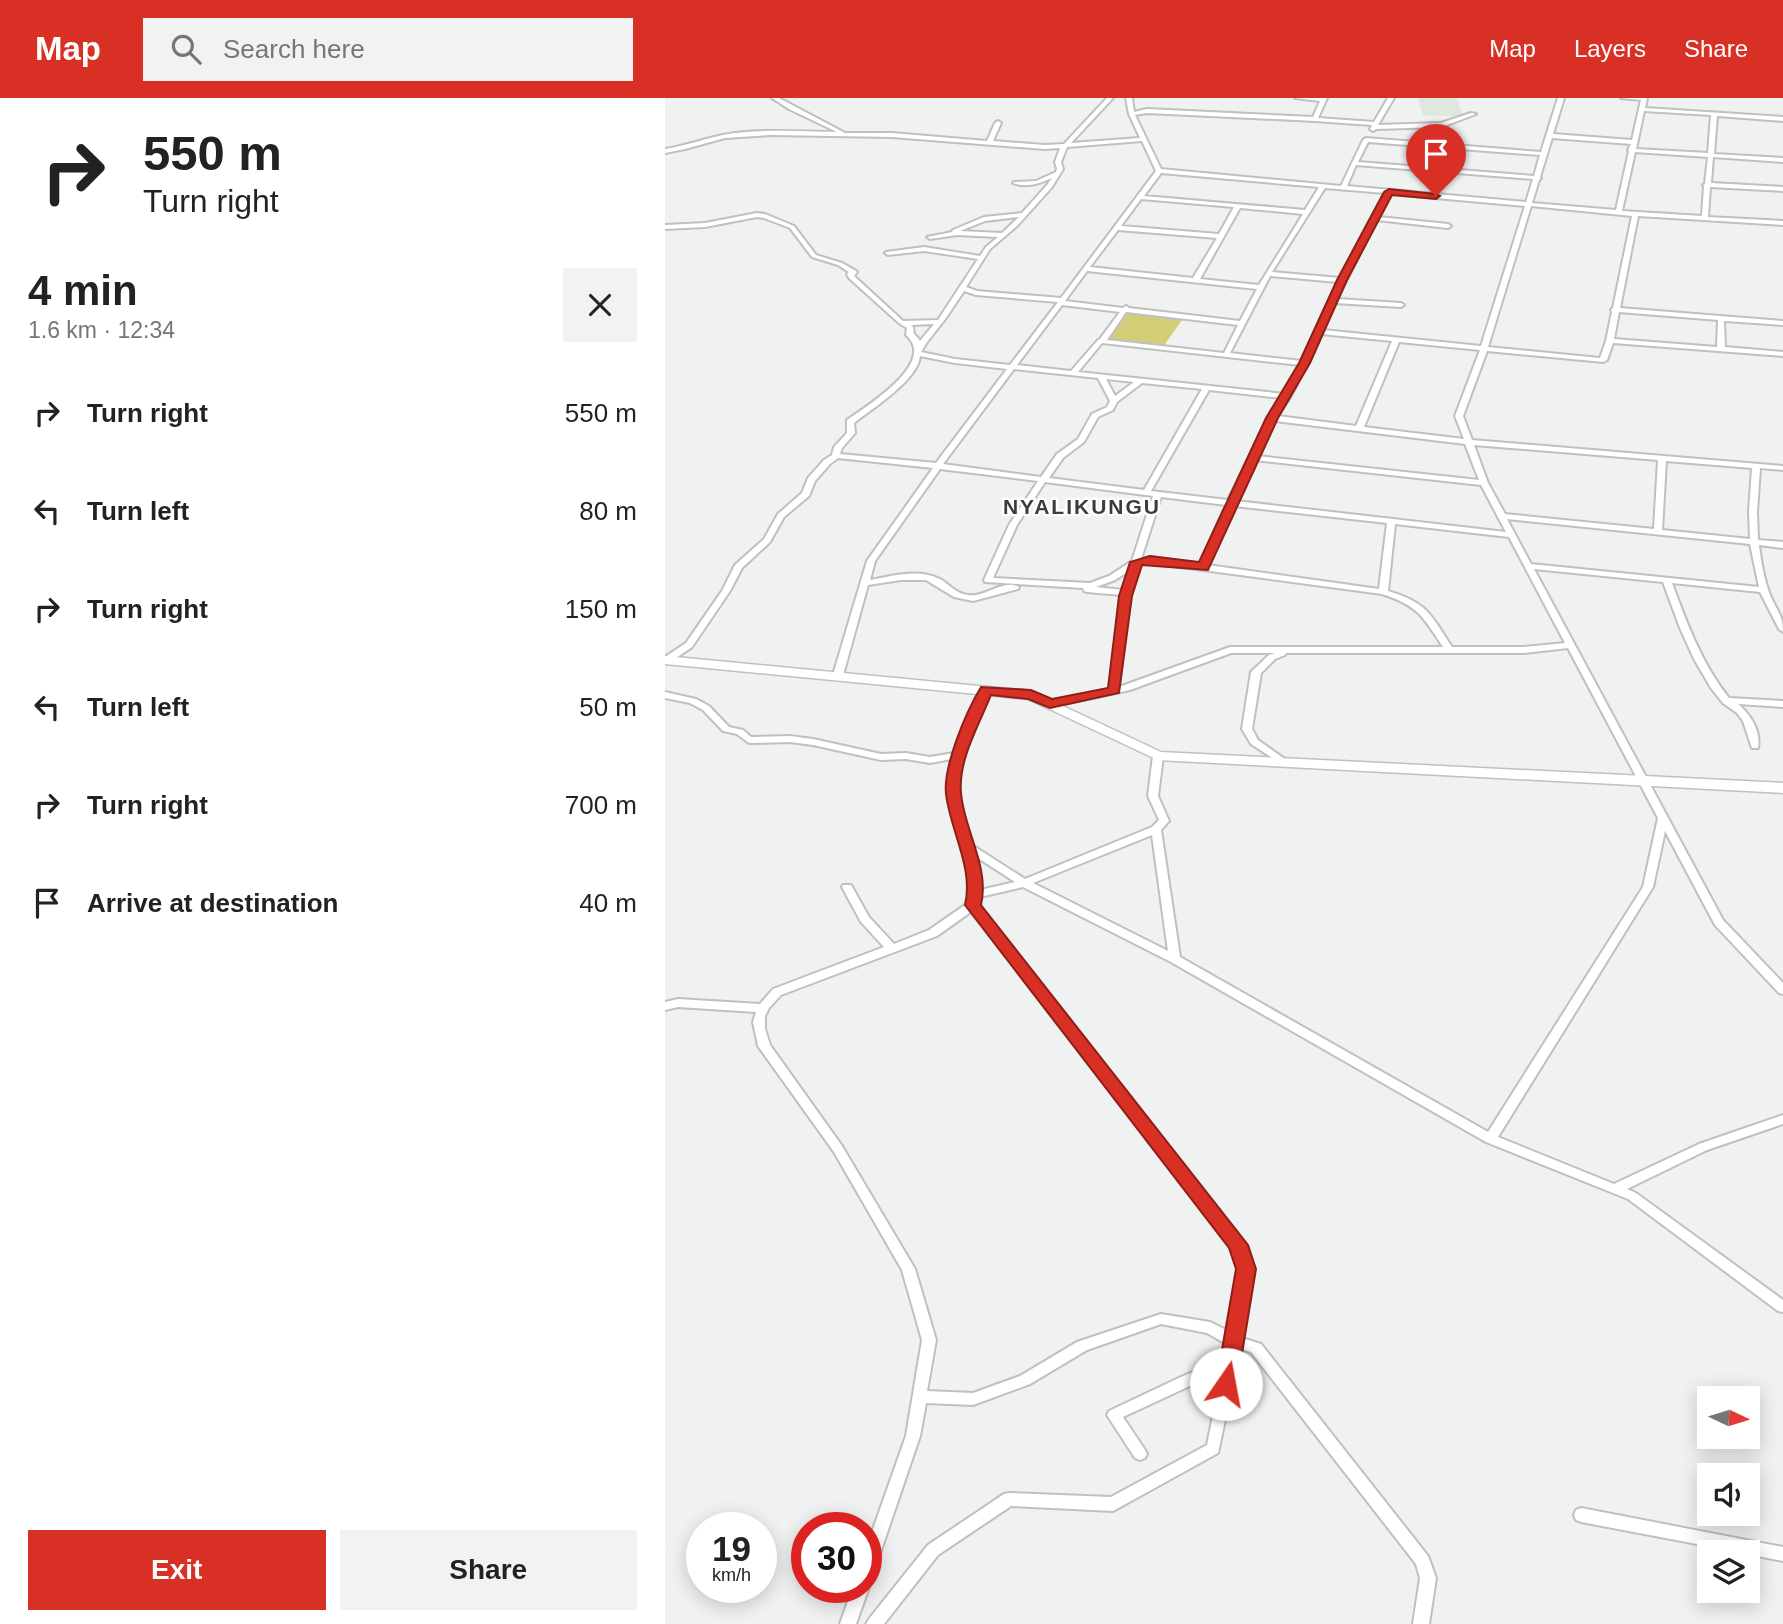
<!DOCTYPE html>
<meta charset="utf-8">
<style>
:root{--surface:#fff;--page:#f2f2f2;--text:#222;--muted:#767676;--accent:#d93025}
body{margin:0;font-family:Helvetica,sans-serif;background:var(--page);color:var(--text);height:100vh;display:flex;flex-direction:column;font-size:26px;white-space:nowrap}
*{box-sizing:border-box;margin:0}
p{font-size:23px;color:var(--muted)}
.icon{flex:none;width:38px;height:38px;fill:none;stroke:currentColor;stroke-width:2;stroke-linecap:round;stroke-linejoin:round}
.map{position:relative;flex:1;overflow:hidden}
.details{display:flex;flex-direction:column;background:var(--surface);width:665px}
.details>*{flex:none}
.top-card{background:#fff;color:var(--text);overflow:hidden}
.needle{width:46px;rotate:94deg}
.controls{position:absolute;left:1032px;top:1288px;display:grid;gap:14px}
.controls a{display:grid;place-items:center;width:63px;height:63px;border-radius:0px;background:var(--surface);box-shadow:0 4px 18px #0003;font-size:35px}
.speed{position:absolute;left:21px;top:1414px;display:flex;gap:14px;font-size:35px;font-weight:700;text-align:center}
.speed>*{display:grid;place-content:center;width:91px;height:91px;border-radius:50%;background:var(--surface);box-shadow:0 4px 18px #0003;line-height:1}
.speed small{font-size:18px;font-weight:400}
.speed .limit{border:10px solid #d22;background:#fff;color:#111}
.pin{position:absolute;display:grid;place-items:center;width:60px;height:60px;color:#fff;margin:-72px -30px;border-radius:50% 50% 50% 0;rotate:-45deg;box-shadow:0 0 7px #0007}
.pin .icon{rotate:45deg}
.me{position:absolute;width:77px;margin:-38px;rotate:12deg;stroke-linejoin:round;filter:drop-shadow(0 0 5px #0008)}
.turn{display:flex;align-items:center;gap:24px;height:147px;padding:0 28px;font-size:32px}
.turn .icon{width:91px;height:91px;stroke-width:2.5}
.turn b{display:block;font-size:49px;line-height:60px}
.round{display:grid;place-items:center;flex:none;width:74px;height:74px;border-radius:0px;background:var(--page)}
.headline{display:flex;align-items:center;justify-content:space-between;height:119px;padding:0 28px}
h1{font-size:42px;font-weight:600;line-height:52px}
.cta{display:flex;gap:14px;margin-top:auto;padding:14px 28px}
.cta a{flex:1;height:80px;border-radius:0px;background:var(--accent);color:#fff;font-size:28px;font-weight:600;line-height:80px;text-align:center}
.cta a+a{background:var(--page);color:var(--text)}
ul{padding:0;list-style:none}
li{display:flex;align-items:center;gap:21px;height:98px;padding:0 28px}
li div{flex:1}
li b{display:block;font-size:26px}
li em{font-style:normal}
header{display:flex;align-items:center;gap:42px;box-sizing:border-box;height:98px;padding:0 35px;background:var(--accent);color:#fff}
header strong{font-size:33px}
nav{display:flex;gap:38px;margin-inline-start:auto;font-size:24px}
.search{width:490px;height:63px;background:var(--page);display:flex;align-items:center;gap:18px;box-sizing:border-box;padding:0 24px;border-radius:0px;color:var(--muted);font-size:26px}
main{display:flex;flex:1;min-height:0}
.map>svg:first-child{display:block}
.built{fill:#dee8e1}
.green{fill:#d2ce78}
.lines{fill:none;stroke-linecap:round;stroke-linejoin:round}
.street-casing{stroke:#bec1bf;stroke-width:4}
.secondary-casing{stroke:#bec1bf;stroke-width:3}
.street{fill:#fff;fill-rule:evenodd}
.secondary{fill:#fff;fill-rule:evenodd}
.route{fill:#d93025;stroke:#8d1f18;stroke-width:2}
.labels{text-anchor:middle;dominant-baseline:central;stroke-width:5;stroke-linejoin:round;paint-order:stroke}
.far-district-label{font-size:21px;font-weight:bold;letter-spacing:2px;fill:#3a3d3b;stroke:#fdfffe}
</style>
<header>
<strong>Map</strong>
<div class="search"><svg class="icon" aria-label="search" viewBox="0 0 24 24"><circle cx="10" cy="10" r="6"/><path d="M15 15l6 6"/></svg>Search here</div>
<nav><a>Map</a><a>Layers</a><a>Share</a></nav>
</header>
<main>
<section class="details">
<div class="top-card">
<div class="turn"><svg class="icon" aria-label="right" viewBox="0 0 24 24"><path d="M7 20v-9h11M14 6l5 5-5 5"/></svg><div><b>550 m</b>Turn right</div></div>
</div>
<div class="headline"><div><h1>4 min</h1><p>1.6 km · 12:34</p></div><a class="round"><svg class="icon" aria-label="close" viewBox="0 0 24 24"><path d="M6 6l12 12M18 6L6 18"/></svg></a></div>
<ul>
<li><svg class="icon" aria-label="right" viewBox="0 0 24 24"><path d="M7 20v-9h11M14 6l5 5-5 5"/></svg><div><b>Turn right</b></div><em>550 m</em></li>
<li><svg class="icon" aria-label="left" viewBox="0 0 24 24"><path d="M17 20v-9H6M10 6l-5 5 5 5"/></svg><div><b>Turn left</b></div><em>80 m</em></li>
<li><svg class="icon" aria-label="right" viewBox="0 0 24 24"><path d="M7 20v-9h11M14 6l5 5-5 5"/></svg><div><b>Turn right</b></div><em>150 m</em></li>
<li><svg class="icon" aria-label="left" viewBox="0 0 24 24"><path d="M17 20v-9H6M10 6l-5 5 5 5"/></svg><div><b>Turn left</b></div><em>50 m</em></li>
<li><svg class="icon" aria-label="right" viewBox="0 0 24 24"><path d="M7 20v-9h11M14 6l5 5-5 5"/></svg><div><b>Turn right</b></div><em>700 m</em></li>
<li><svg class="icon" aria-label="arrive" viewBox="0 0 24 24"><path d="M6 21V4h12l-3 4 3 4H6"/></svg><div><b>Arrive at destination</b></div><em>40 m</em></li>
</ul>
<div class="cta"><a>Exit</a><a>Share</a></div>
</section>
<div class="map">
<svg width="1118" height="1526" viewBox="0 0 1118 1526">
<rect width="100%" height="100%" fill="#eff2f0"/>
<!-- built -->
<path class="built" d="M753 0H792L798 18H758Z"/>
<!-- green -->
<path class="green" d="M462 212 519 219 498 249 437 243Z"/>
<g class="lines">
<!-- street casing -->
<g class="street-casing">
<path id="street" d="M107 0H114L180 35H227L322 43 330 25 333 23 336 25 328 43 380 47 399 46 442 0H448L406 45 475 40 464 16 461 0H467L469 14 482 11 648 19 655 3 630 0H662L653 20 709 24 723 0H729L713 27 776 25 806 15 811 16 777 29 711 31 708 33 705 31 707 27 650 23 482 15 470 17 496 71 676 88 698 42 701 40 876 54 893 0H899L888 36 967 42 976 2 956 0H982L980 10 1118 19V23L1052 18 1049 56 1118 60V64L1048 59 1046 85 1118 89V93L1045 89 1043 119 1118 123V127L973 118 955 210 1118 223V227L1059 223 1060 249 1118 254V258L948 245 942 262 938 264 822 253 798 318 807 342 1118 368V372L1095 370 1092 414 1093 442 1118 444V450L1094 447C1096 464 1099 481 1105 497 1111 511 1118 517 1118 534L1114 531 1095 494 1007 485C1022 526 1037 566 1064 600L1118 603V609L1073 606C1086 617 1096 633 1093 650H1087L1078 623 1072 615 1058 605 1046 590 1029 561 1015 530 998 484 869 471 1058 822 1118 885V896L1114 895 1050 827 1000 733 988 789 833 1039 949 1086 1034 1046 1118 1017V1026L1042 1052 962 1091 971 1095 1118 1202V1214L1113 1213 963 1101 821 1044 506 864 358 789 315 799 313 807 578 1143 588 1172 577 1240 596 1246 763 1458 771 1480 764 1526H748L755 1480 751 1466 586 1254 575 1251 553 1355 448 1413 346 1408 273 1457 219 1526H201L204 1521 263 1447 339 1396 344 1395 446 1399 542 1347 557 1273 458 1319 480 1352 482 1356 480 1360 475 1362 470 1360 442 1317 444 1313 516 1279 560 1260 563 1247 542 1235 496 1226 422 1252 365 1286 308 1307 261 1305 255 1338 209 1473 206 1478 201 1480V1451L241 1338 257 1242 237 1172 169 1054 93 948 88 924 91 914 13 909 0 912V904L13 901 95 906 108 891 219 849 196 824 177 789 178 787H186L204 819 229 846 264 832 303 805C310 753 273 714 287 661L265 665 241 661 216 662 148 647 125 644 84 645 72 636 58 633 38 612 25 605 0 600V594L31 601 44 608 64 629 78 632 86 639 125 638 148 641 216 656 241 655 265 659 289 655 316 592 318 590H324L326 592C312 624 291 658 293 694 294 712 301 730 307 747L360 781 487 729 494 722 483 698 488 658 490 656H496L498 658 493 698 504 723 496 732 515 859 823 1034 978 789 993 720 903 550 858 555H621L620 557 610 561 596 575 587 631 593 642 621 662 623 664 621 666 618 667 586 646 577 631 586 574 604 557 610 555H566L465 592 385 609 382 608 380 606 382 604 444 591 456 497 422 494 419 493 418 490 320 484 319 482 344 427 373 383 275 371 210 463 205 482C227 478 253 470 275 481 284 486 291 496 303 497 320 500 339 480 354 489L353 491 308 503 289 499 261 482H236L203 487 178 577 173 580 168 577 202 463 268 370 173 360 165 366 150 383 144 398 119 419 105 444 77 470 65 493 27 549 5 564H0V559L21 545 57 493 70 467 99 441 113 416 137 395 143 380 159 362 167 357 169 349 182 335V322C202 308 273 264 241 237L242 230 234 225 184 180 182 176 184 174 173 167 147 159 125 130 99 120 92 119 40 129 0 131V127L40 125 92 115 100 116 129 128 151 157 177 165 191 173 192 174 189 178 238 223 273 222 313 161 259 153 223 157 220 155 221 154 259 149 315 158 321 149 333 139 292 137 265 141 262 139 287 134 288 132 319 119 357 115 382 87 387 80C374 86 361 90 348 85L349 84 371 83 391 74 392 71 390 64 395 50 380 51 227 39 106 37 60 40 20 51 0 55V51C20 48 38 41 58 37 91 30 137 34 172 34L124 11ZM979 13 1046 17 1043 55 971 51ZM887 40 966 46 963 52 964 53 951 112 867 105 874 82 876 80 875 79ZM477 43 491 73 396 200 312 193 301 189 325 151 352 128 387 89 398 71 396 64 402 49ZM703 44 875 57 869 78 693 64ZM970 54 1043 59 1040 86 1038 87 1039 88 1037 118 957 113ZM691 67 868 81 861 104 682 88ZM496 75 654 89 640 112 479 98ZM660 90 720 95 675 180 607 174ZM726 96 860 108 816 248 658 232 670 205 736 209 739 207 736 205 672 201 712 122 783 130 786 128 783 126 714 119ZM476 101 569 109 554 136 456 128ZM866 108 967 118 948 210 946 212 947 214 941 243 935 260 823 249ZM575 110 638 116 594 187 535 181ZM354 119 337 135 295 133 320 123ZM453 132 552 140 528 180 425 169ZM422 173 592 191 575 223 464 210 461 208 458 210 400 203ZM605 178 673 184 637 263 565 255ZM299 193 311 197 393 204 345 267 290 261 256 254 262 244 281 220ZM397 207 455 214 435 241 433 242 406 273 352 267ZM461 214 573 227 559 255 442 242ZM954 214 1053 222 1052 249 949 241ZM269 226 255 243 253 240 249 236 248 229 246 227ZM656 236 727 243 691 328 613 318 626 298ZM734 244 815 252 790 318 799 341 699 329ZM437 245 635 267 620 296 413 274ZM255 258 290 265 342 271 271 365 175 356 177 350 190 335 189 325C208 310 253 282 255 258ZM349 271 433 280 445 303 442 309 427 316 413 341 392 356 376 379 278 366ZM441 281 469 284 450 298ZM477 285 537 291 479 392 384 380 398 360 419 344 433 319 448 312 452 304ZM544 292 617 300 603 320 563 402 486 393ZM610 323 800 346 814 382 592 358ZM809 347 993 362 989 431 840 416 823 385ZM589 362 816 387 841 434 571 403ZM1001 363 1087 370 1084 414 1085 441 997 432ZM380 384 488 398 467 463 444 478 425 485 328 480 352 427ZM496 399 561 407 535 466 485 459 476 461ZM569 408 722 425 714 491 543 467ZM842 421 1085 446 1094 489 866 466ZM730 426 844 439 900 545 858 549H787C765 516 763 505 723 493ZM485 465 717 496C754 508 758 519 778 549H565L454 589 464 498 475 466ZM464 473 458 492 431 489 450 482ZM487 737 503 853 368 785ZM310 758 350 784 315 792ZM307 813 567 1149 574 1172 565 1234 545 1224 496 1216 412 1244 355 1278 308 1295 262 1293 271 1242 250 1171 177 1048 105 947 100 931V918L104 910 116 897 272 838Z
M916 1410 1118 1449V1463L1083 1456V1454H1074L916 1424 911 1422 909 1417 911 1412Z
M201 1484 204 1489 191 1526H175L188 1489H201Z"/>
</g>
<!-- secondary casing -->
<g class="secondary-casing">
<path id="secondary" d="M0 558 366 593 496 654 1118 685V695L493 662 363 601 0 566Z"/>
</g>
<!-- street -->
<use href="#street" class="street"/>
<!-- secondary -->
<use href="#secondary" class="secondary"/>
</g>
<!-- route -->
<path class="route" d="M724 91 771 96 775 98 771 101 727 97 682 182 645 265 613 320 543 472 477 467 467 498 454 595 385 610 363 601 326 597C314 627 293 662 296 695 299 732 325 769 316 807L583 1147 591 1171 572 1286 569 1292 561 1295 554 1292 551 1286 571 1171 564 1150 300 807C309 770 285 732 281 696 278 668 301 614 316 589L366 592 387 601 443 590 454 498 465 464 485 458 534 464 601 320 634 265 672 182 719 94Z"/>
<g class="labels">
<!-- far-district labels -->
<g class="far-district-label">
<text x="417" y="408">NYALIKUNGU</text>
</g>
</g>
</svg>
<div class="controls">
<a><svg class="needle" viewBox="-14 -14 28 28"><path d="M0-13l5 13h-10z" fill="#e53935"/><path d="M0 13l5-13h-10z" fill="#767676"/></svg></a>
<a><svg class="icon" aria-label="sound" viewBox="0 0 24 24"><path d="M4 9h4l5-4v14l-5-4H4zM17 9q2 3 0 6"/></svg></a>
<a><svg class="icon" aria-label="layers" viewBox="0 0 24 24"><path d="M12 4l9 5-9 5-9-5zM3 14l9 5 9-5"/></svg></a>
</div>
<div class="speed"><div>19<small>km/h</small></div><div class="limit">30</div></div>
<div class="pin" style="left:771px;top:98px;background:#d93025"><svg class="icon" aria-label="arrive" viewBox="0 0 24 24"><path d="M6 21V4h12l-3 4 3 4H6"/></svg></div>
<svg class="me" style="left:561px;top:1286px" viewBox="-20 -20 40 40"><circle r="19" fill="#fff"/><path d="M0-13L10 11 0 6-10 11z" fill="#d93025"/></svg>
</div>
</main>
